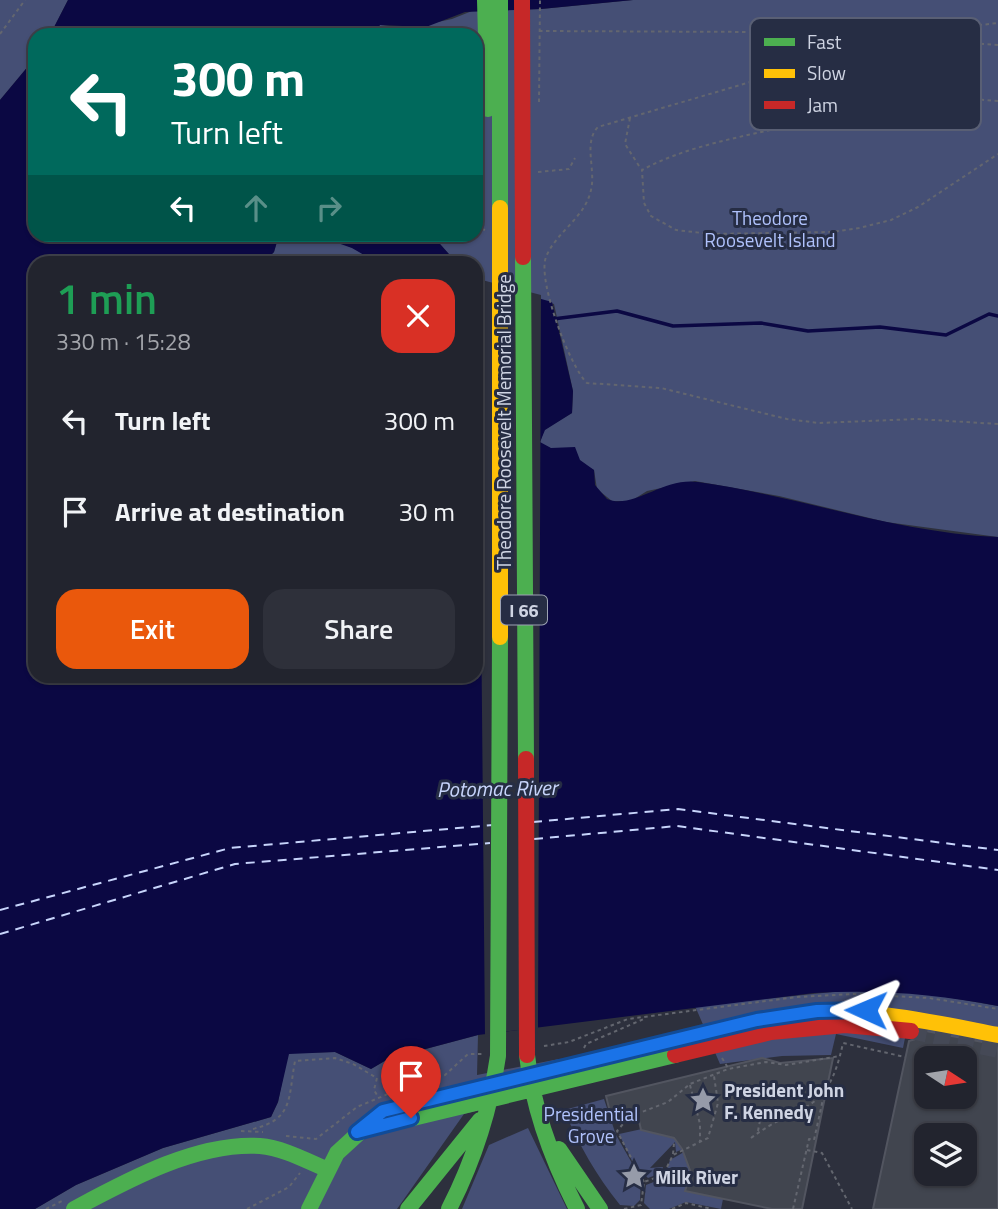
<!DOCTYPE html>
<meta charset="utf-8">
<style>
:root{--surface:#22242e;--page:#2e303a;--text:#f1f3f6;--muted:#a2a4aa;--line:#3f414a;--accent:#ea580c}
body{margin:0;font-family:"Titillium Web",sans-serif;background:var(--page);color:var(--text);height:100vh;display:flex;flex-direction:column;font-size:26px;white-space:nowrap}
*{box-sizing:border-box;margin:0}
p{font-size:23px;color:var(--muted)}
.icon{flex:none;width:38px;height:38px;fill:none;stroke:currentColor;stroke-width:2;stroke-linecap:round;stroke-linejoin:round}
.map{position:relative;flex:1;overflow:hidden}
.drawer{position:absolute;left:28px;top:256px;width:455px;height:427px;display:flex;flex-direction:column;background:var(--surface);border-radius:21px;box-shadow:0 2px 5px #0004,0 0 0 2px var(--line)}
.drawer>*{flex:none}
.top-card{position:absolute;left:28px;top:28px;width:455px;height:214px;border-radius:21px;box-shadow:0 2px 5px #0004,0 0 0 2px var(--line);background:#00695c;color:#fff;overflow:hidden}
.needle{width:46px;rotate:102deg}
.tools{position:absolute;left:914px;top:1046px;display:grid;gap:14px}
.tools a{display:grid;place-items:center;width:63px;height:63px;border-radius:14px;background:var(--surface);box-shadow:0 2px 5px #0004,0 0 0 2px var(--line);font-size:35px}
.pin{position:absolute;display:grid;place-items:center;width:60px;height:60px;color:#fff;margin:-72px -30px;border-radius:50% 50% 50% 0;rotate:-45deg;box-shadow:0 0 7px #0007}
.pin .icon{rotate:45deg}
.me{position:absolute;width:77px;margin:-38px;rotate:271deg;stroke-linejoin:round;filter:drop-shadow(0 0 5px #0008)}
.turn{display:flex;align-items:center;gap:24px;height:147px;padding:0 28px;font-size:32px}
.turn .icon{width:91px;height:91px;stroke-width:2.5}
.turn b{display:block;font-size:49px;line-height:60px}
.lanes{display:flex;align-items:center;height:66px;padding:0 28px;background:#0003;justify-content:center;gap:35px;direction:ltr}
.lanes .off{opacity:.35}
.round{display:grid;place-items:center;flex:none;width:74px;height:74px;border-radius:21px;background:var(--page)}
.overview{display:flex;align-items:center;justify-content:space-between;height:119px;padding:0 28px}
h1{font-size:42px;font-weight:600;line-height:52px;color:#1e9e55}
.action{display:flex;gap:14px;margin-top:auto;padding:14px 28px}
.action a{flex:1;height:80px;border-radius:21px;background:var(--accent);color:#fff;font-size:28px;font-weight:600;line-height:80px;text-align:center}
.action a+a{background:var(--page);color:var(--text)}
ul{padding:0;list-style:none}
li{display:flex;align-items:center;gap:21px;height:91px;padding:0 28px}
li div{flex:1}
li b{display:block;font-size:26px}
li em{font-style:normal}
.map>svg:first-child{display:block}
.green{fill:#454f75}
.water{fill:#0b0843}
.pier{fill:#2d303d}
.lines{fill:none;stroke-linecap:round;stroke-linejoin:round}
.stream{stroke:#0b0843;stroke-width:3.5}
.ferry{stroke:#c7d4fb;stroke-width:2;stroke-dasharray:9 7;stroke-linecap:butt}
.building{fill:#41454f;stroke:#525560;stroke-width:2;fill-rule:evenodd}
.primary-tunnel{stroke:#454956;stroke-width:16;stroke-dasharray:16 8;stroke-linecap:butt}
.path{stroke:#63666f;stroke-width:2;stroke-dasharray:3.5 3.5;stroke-linecap:butt}
.fast{stroke:#4caf50;stroke-width:16}
.slow{stroke:#ffc107;stroke-width:16}
.jam{stroke:#c62828;stroke-width:16}
.route-casing{stroke:#114b97;stroke-width:18}
.route{stroke:#1a73e8;stroke-width:12}
.labels{text-anchor:middle;dominant-baseline:central;stroke-width:6;stroke-linejoin:round;paint-order:stroke}
.shield{fill:#262d44;stroke:#9ca2b3;stroke-width:2}
.shield-label{font-size:18px;font-weight:bold;fill:#cfd4e3}
.park-label{font-size:19px;fill:#b0c2fc;stroke:#262d44}
.street-label{font-size:19px;fill:#cfd4e3;stroke:#262d44}
.poi-label{font-size:19px;font-weight:bold;fill:#cfd4e3;stroke:#262d44;text-anchor:start}
.water-label{font-size:21px;font-style:italic;fill:#c7d4fb;stroke:#262d44}
.key{fill:#262d44;stroke:#595f74;stroke-width:2}
.key-label{font-size:19px;fill:#cfd4e3}
</style>
<div class="map">
<svg width="998" height="1209" viewBox="0 0 998 1209">
<rect width="100%" height="100%" fill="#2d303d"/>
<!-- green -->
<path class="green" d="M0 0H68L50 35H35V58L0 100Z
M633 0H998V537L886 522 779 496 695 481 647 491 631 501H612L597 489 594 470 540 443 544 430 572 413 573 391 554 304 477 282 476 262H456L432 235 476 234V35H372L380 25 409 28 452 19 472 11 541 9Z
M279 234C314 235 347 240 376 262H264L274 252Z
M852 990 929 994 998 1006V1059L905 1038 903 1048 836 1034 831 1055 782 1056 720 1064 695 1006Z
M478 1035 477 1075 559 1059 561 1088 464 1114 397 1209H35L76 1185 163 1148 271 1117 278 1102 288 1053 335 1052 371 1069 388 1059Z
M604 1099 616 1135 641 1179 640 1200 634 1206 620 1205C596 1175 579 1145 564 1110Z
M697 1117 696 1143 676 1152 675 1142 650 1168 663 1167 661 1173 648 1178 633 1163 619 1134Z
M528 1128 567 1209H462L489 1145Z
M684 1152 772 1209 723 1199 721 1209 686 1202 669 1209H650L644 1203 646 1185 664 1178 670 1160Z"/>
<!-- water -->
<path class="water" d="M68 0H633L541 9 465 12 426 27 380 25 372 35H50Z
M35 58V234L279 235 274 252 264 262H35V676H476V281L552 302 573 391 572 413 545 430 540 442 551 448 575 447 580 460 594 470 595 485 607 499C633 510 663 477 698 482 799 496 896 533 998 537V1006C937 994 876 989 814 993L478 1035 388 1059 371 1069 335 1052 289 1054 278 1102 271 1117 163 1148 76 1185 35 1209H0V100Z
M315 235H432L456 262H376L352 248Z"/>
<!-- pier -->
<path class="pier" d="M478 279 541 295 538 1022V1028L500 1032 485 1037Z"/>
<g class="lines">
<!-- stream -->
<path class="stream" d="M553 319 617 311 673 326 761 323 808 331 880 327 946 335 989 314 998 316"/>
<!-- ferry -->
<path class="ferry" d="M533 822 678 809 998 850
M534 839 677 826 998 870
M0 910 230 848 493 825
M0 934 235 864 490 843"/>
</g>
<!-- building -->
<path class="building" d="M921 1030 998 1045V1209H873L909 1041 919 1038ZM926 1059H964V1097H926ZM926 1136H964V1174H926Z
M762 1058 780 1063 833 1058 802 1209H772L685 1191 691 1173 682 1149 674 1138 641 1130 637 1111 612 1120 606 1096Z"/>
<g class="lines">
<!-- primary-tunnel -->
<path class="primary-tunnel" d="M911 1031 998 1050"/>
<!-- path -->
<path class="path" d="M539 31 762 32 869 18 962 27 998 23
M0 34 25 0
M910 38 915 23
M998 45 910 39 845 54 598 127C583 142 596 170 591 190 585 218 556 232 546 257 537 280 570 367 587 383L661 388 787 419 819 423 917 419 998 424
M998 101C980 100 962 97 944 98 886 99 826 117 770 130 726 140 681 149 642 170L644 203 651 216 676 230 711 234 831 232 859 228 891 220 918 207 998 154
M539 102 540 0
M630 118 625 144 641 169
M482 123 483 149
M476 157H483
M538 172 569 169 575 158
M476 227 485 230
M544 1046 569 1042 628 1019 797 997 853 994 929 998 998 1009
M584 1048 586 1044 646 1018
M722 1058 728 1068
M690 1085 700 1124V1141
M253 1129C294 1119 288 1098 295 1061L335 1058 353 1064 377 1078 374 1090 377 1095
M241 1131 263 1132
M758 1131 763 1105
M286 1136 316 1139 357 1107 407 1086 445 1075 468 1054H482
M751 1138C802 1100 827 1118 843 1043L905 1057
M807 1150 822 1153 852 1209
M673 1154 674 1143
M644 1182 617 1131 629 1117 668 1102 690 1084 728 1069 766 1062 786 1065 840 1056
M46 1209 64 1200
M247 1209 289 1187 300 1173
M624 1209 641 1205 644 1182 663 1175 673 1155 708 1138 718 1103 714 1076
M672 1209 686 1203 712 1209
M793 1209 809 1139 814 1140 823 1099"/>
<!-- fast -->
<path class="fast" d="M485 0 488 109
M500 0V208
M523 257 526 759
M527 1055C533 1110 552 1160 577 1209
M363 1130 675 1055
M559 1149 600 1209
M74 1209C128 1180 197 1142 260 1146 283 1148 305 1160 326 1169
M309 1209 337 1153 383 1111 767 1020
M408 1209 480 1120
M449 1209C474 1160 490 1111 498 1056L500 637"/>
<!-- slow -->
<path class="slow" d="M500 208V637
M767 1020C845 1001 921 1020 998 1035"/>
<!-- jam -->
<path class="jam" d="M522 0 523 257
M526 759 527 1055
M675 1055 771 1032 845 1025 911 1031"/>
</g>
<g class="lines">
<!-- route casing -->
<g class="route-casing">
<path id="route" d="M411 1118 357 1132 383 1111 757 1020 817 1011 866 1010"/>
</g>
<!-- route -->
<use href="#route" class="route"/>
</g>
<!-- icons -->
<defs>
<g id="sight-bare" transform="scale(2.1)"><path d="M0-6L1.8-2.2L6-1.7L2.9 1.2L3.7 5.4L0 3.3L-3.7 5.4L-2.9 1.2L-6-1.7L-1.8-2.2Z" fill="#969ba9" stroke="#262d44" stroke-width="2.5" paint-order="stroke"/></g>
</defs>
<g fill-rule="evenodd">
<use href="#sight-bare" x="703" y="1100"/>
<use href="#sight-bare" x="634" y="1176"/>
</g>
<g class="labels">
<!-- shield labels -->
<rect class="shield" x="501" y="595.5" width="46" height="29" rx="5"/>
<g class="shield-label">
<text x="524" y="610">I 66</text>
</g>
<!-- park labels -->
<g class="park-label">
<text x="770" y="217">Theodore<tspan x="770" dy="22">Roosevelt Island</tspan></text>
<text x="591" y="1113">Presidential<tspan x="591" dy="22">Grove</tspan></text>
</g>
<!-- street labels -->
<g class="street-label">
<text transform="translate(503 422) rotate(-90)">Theodore Roosevelt Memorial Bridge</text>
</g>
<!-- poi labels -->
<g class="poi-label">
<text x="724" y="1089">President John<tspan x="724" dy="22">F. Kennedy</tspan></text>
<text x="655" y="1176">Milk River</text>
</g>
<!-- water labels -->
<g class="water-label">
<text transform="translate(497 788) rotate(-1)">Potomac River</text>
</g>
</g>
<!-- legend -->
<rect x="750" y="18" width="231" height="112" rx="10" class="key"/>
<rect x="764" y="38" width="31" height="8" fill="#4caf50"/>
<rect x="764" y="69" width="31" height="9" fill="#ffc107"/>
<rect x="764" y="101" width="31" height="8" fill="#c62828"/>
<g class="key-label">
<text x="807" y="49">Fast</text>
<text x="807" y="80">Slow</text>
<text x="807" y="112">Jam</text>
</g>
</svg>
<div class="tools">
<a><svg class="needle" viewBox="-14 -14 28 28"><path d="M0-13l5 13h-10z" fill="#e53935"/><path d="M0 13l5-13h-10z" fill="#a2a4aa"/></svg></a>
<a><svg class="icon" aria-label="layers" viewBox="0 0 24 24"><path d="M12 4l9 5-9 5-9-5zM3 14l9 5 9-5"/></svg></a>
</div>
<div class="pin" style="left:411px;top:1118px;background:#d93025"><svg class="icon" aria-label="arrive" viewBox="0 0 24 24"><path d="M6 21V4h12l-3 4 3 4H6"/></svg></div>
<svg class="me" style="left:866px;top:1010px" viewBox="-20 -20 40 40"><path d="M0-17L14 15 0 8-14 15z" fill="#1a73e8" stroke="#fff" stroke-width="4"/></svg>
<div class="top-card">
<div class="turn"><svg class="icon" aria-label="left" viewBox="0 0 24 24"><path d="M17 20v-9H6M10 6l-5 5 5 5"/></svg><div><b>300 m</b>Turn left</div></div>
<div class="lanes"><svg class="icon" aria-label="left" viewBox="0 0 24 24"><path d="M17 20v-9H6M10 6l-5 5 5 5"/></svg><svg class="icon off" aria-label="ahead" viewBox="0 0 24 24"><path d="M12 20V5M6 11l6-6 6 6"/></svg><svg class="icon off" aria-label="right" viewBox="0 0 24 24"><path d="M7 20v-9h11M14 6l5 5-5 5"/></svg></div>
</div>
<section class="drawer">
<div class="overview"><div><h1>1 min</h1><p>330 m · 15:28</p></div><a class="round" style="background:#d93025;color:#fff"><svg class="icon" aria-label="close" viewBox="0 0 24 24"><path d="M6 6l12 12M18 6L6 18"/></svg></a></div>
<ul>
<li><svg class="icon" aria-label="left" viewBox="0 0 24 24"><path d="M17 20v-9H6M10 6l-5 5 5 5"/></svg><div><b>Turn left</b></div><em>300 m</em></li>
<li><svg class="icon" aria-label="arrive" viewBox="0 0 24 24"><path d="M6 21V4h12l-3 4 3 4H6"/></svg><div><b>Arrive at destination</b></div><em>30 m</em></li>
</ul>
<div class="action"><a>Exit</a><a>Share</a></div>
</section>
</div>
